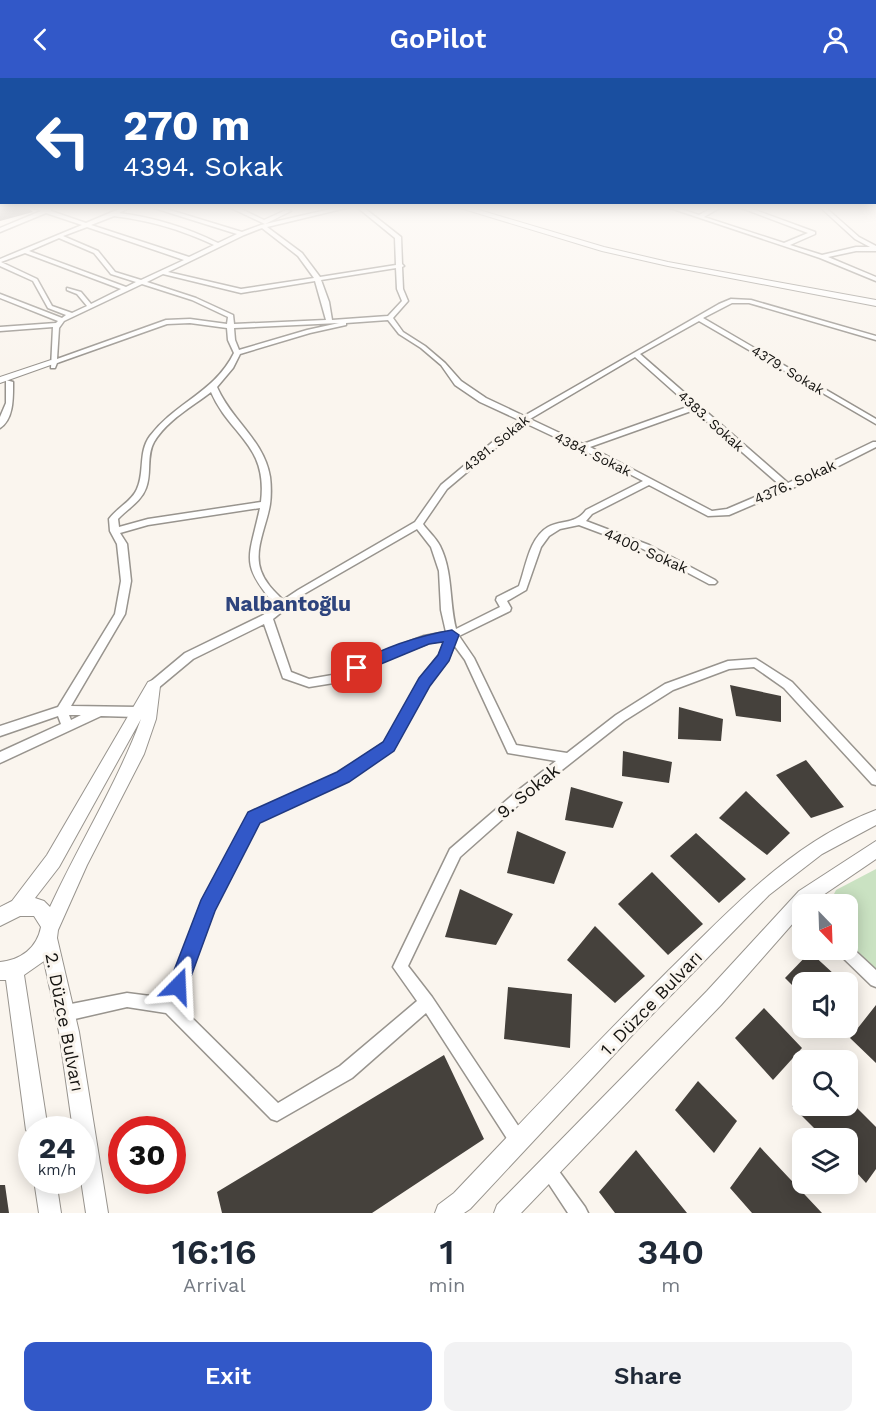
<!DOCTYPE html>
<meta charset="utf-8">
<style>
:root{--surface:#fff;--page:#f2f2f3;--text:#1f2937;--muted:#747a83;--accent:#3258c8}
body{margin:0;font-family:"Work Sans",sans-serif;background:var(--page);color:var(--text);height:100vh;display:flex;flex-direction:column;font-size:22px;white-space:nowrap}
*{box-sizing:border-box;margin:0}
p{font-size:20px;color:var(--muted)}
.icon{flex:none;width:33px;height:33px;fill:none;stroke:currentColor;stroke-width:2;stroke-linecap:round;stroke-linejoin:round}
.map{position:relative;height:1135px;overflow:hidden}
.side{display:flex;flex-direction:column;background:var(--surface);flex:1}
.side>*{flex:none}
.hud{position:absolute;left:0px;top:0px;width:876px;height:126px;box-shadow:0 3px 15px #0003;background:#1a4fa0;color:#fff;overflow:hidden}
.needle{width:39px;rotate:157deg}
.fabs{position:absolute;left:792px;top:816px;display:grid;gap:12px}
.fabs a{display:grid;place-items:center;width:66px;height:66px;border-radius:12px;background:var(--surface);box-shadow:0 3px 15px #0003;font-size:30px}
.speed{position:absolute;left:18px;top:1038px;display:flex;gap:12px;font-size:30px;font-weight:700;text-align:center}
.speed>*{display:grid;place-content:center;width:78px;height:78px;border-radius:50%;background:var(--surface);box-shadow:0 3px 15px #0003;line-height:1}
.speed small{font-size:15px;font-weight:400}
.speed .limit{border:9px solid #d22;background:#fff;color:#111}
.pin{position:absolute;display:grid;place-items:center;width:51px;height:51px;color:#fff;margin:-26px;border-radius:12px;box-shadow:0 3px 9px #0006}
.me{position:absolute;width:66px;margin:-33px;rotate:21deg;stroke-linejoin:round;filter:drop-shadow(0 0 4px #0008)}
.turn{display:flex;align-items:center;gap:21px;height:126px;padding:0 24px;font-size:27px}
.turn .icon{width:78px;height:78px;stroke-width:2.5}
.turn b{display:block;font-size:42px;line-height:51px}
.eta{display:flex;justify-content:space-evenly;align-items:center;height:102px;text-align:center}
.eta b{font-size:36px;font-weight:600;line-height:42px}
.button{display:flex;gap:12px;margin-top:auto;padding:12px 24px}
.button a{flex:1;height:69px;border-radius:12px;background:var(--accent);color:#fff;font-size:24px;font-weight:600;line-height:69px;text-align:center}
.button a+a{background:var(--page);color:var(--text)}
header{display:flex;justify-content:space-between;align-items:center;height:78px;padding:0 24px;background:var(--accent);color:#fff;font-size:27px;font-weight:600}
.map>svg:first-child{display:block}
.green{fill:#cae2c2}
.building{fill:#45413c}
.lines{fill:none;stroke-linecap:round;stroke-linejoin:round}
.minor-casing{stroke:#98948e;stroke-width:3}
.major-casing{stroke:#98948e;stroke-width:2}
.highway-casing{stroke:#98948e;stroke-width:2}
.minor{fill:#fff;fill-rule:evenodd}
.major{fill:#fff;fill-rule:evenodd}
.highway{fill:#fff;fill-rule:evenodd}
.route{fill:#3258c8;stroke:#203982;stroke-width:1.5}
.labels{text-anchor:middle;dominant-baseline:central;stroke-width:6;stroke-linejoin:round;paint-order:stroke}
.far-street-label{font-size:14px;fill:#141310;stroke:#faf5ee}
.street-label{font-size:15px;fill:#141310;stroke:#faf5ee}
.near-street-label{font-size:18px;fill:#141310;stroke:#faf5ee}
.district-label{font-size:21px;font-weight:bold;fill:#2e447d;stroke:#faf5ee}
</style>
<header><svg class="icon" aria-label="back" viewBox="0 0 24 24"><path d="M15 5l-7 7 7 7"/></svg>GoPilot<svg class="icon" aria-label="person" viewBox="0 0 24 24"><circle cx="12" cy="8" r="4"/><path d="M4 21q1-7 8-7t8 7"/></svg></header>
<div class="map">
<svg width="876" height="1135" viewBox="0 0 876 1135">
<rect width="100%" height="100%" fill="#faf5ee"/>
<!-- green -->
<path class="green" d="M876 791V891L848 864V826H829L836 812Z"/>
<!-- building -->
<path class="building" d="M0 129H27L33 134 0 143Z
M730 607 781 618V644L736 638Z
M679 629 723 641 721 663 678 661Z
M623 673 672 684 669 705 622 698Z
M806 682 844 729 811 740 776 697Z
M571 709 623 724 613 750 565 742Z
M746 713 790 755 767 777 719 740Z
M517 753 566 774 554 806 507 795Z
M696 755 746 801 719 825 670 778Z
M652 794 703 846 668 877 618 826Z
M460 811 513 836 496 867 445 859Z
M595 848 645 898 615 925 567 882Z
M810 874 835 897 843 904H802V917L785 900Z
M508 909 572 916 570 970 504 961Z
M876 927V985L850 960Z
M764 930 802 970 773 1002 735 960Z
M444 977 484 1061 372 1135H222L217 1114Z
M698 1003 737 1043 714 1075 675 1032Z
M802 1017V1028H848V1021L876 1049V1091L866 1105 848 1085V1060H824L792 1028Z
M760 1069 822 1135H752L730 1110Z
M636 1072 687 1135H615L599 1114Z
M0 1107H5L9 1135H0Z"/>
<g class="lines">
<!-- minor casing -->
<g class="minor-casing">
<path id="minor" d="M32 129 51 131V133L86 145 124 129H131L119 135C156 140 185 149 218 165L237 156 151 129H160L242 154 261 147 339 129H350L267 149 302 175 320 199 396 187 395 160 357 129H363L401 159 402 186 404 188 402 189 403 211 408 223 393 240 403 254 425 268 445 285 461 303 486 320 524 338 719 226 731 221 751 222 876 258V262L749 225H732L703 240 876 341V346L699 243 640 276 788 405 873 364H876V369L811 402 729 437 708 438 649 407 592 436 586 443 649 467 715 502 717 504 715 506H709L643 471 579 447 560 451 549 458 541 469 526 512 507 523 511 530 510 533 459 558 474 580 516 667 567 675 616 637 665 606 728 583 756 581 792 604 876 694V707L872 706 784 610 754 589 729 591 673 612 624 643 524 722 460 779 408 888 432 919 525 1058 527 1064 525 1070 519 1072 513 1070 426 935 352 1000 277 1043 271 1041 166 935 127 929 66 943 61 940 58 935 61 930 66 927 127 915 166 920 202 823 250 736 339 695 385 664 420 601 439 577 445 562 429 565 379 584 340 604 309 609 283 600 264 546 193 581 157 611H149L148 608 149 605 185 575 263 537 276 528C239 485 249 481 260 430L148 447 120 455 127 466 131 503 125 536 71 628 138 629 147 634 149 637 147 640 143 642 136 639 101 638 0 685V674L61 646 58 638 0 658V648L58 629 115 536 121 503 117 466 110 453 109 441C117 430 132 423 137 411 145 394 138 374 150 358 176 324 215 314 234 275L228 262 227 250 190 245 167 246 57 285 55 290H51L53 249 0 253V249L56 245 58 243 0 220V216L62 240 66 237 48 230 33 203 0 188V181L82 147 46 135 0 154V150L41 133ZM114 138C152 143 179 151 214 167L189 179 91 147ZM87 149 184 182 141 202 115 194 98 173 63 158ZM262 150 298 178 314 200 241 211 168 194 244 157ZM59 160 94 175 111 196 136 204 126 209 29 173ZM25 175 121 211 91 226 81 214 67 210V212L77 216 87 228 72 235 52 228 37 201 1 184ZM396 190 397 211 402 223 388 238 332 242 329 224 321 202ZM163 196 241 215 315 203 326 242 234 246 233 237 196 220 147 204ZM142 206 192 222 228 239 227 246 190 241 166 242 57 281 59 250 64 243ZM388 242 399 256 421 270 441 287 455 307 480 324 519 342 441 407 415 444 298 512 283 522C275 514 265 505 261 493 253 472 267 447 270 426 271 419 271 407 270 399 264 362 231 342 217 309L233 290 240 276 310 255 346 247V245ZM339 245 307 252 239 272 235 262 234 250ZM635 279 690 328 583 366 530 341ZM211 314C230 358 268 366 261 424L148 441 119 449 118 441C127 431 141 424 146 410 152 395 146 378 154 364 167 342 192 329 211 314ZM694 332 781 408 727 431 712 433 590 369ZM525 345 595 378 643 403 586 432C576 446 562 442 548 449 529 460 526 489 519 508L497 519 496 522 500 529 456 551C449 523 453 494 440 468 436 460 428 453 423 446L447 411ZM417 451 431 469 439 493 441 532 446 554 424 558 371 578 338 596 309 601 291 594 273 541 304 516ZM454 567 465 582 508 675 556 683 516 714 450 771 393 889 417 923 340 988 278 1025 178 926 213 831 258 744 347 703 393 672 428 607 448 582ZM69 637H81L71 642Z
M229 129H237L264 142 286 132 291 133 265 146Z
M667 129H675L699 137 714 129H721L704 139 784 165 808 155 739 129H747L815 154V156L790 167 822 177 856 169H870L855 161 820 129H825L859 159 876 168V173H856L828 179 876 199V203L820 180Z
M6 302 13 304C13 319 14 341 0 350V339L6 325Z
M848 866 876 892V909L871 907 840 877 838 872H848Z
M547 1083 553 1085 585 1129 588 1135H568L539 1091 541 1085Z"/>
</g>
<!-- major casing -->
<g class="major-casing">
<path id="major" d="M51 282 59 284 0 305V299Z
M153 602 158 604 160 608 156 641 144 676 87 787 58 852 57 860 79 954 108 1135H86L81 1102 82 1052H73L59 954 44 883 24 897 48 1052H32V1060L26 1052 6 902H0V884C21 882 37 870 41 849L34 838H20L0 848V829L12 823 47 777 148 604ZM141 641C117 706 79 766 50 829L44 823 35 820 59 789Z
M876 732V747L822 776 769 817 638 951 470 1131 464 1135H435L438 1127 454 1115C525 1040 596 965 669 892 732 830 792 764 876 732Z
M876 763V781L810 826H802V835L721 927 521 1135H494L497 1127 707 913 799 813Z
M34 1102H56L61 1135H39Z"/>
</g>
<!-- highway casing -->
<g class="highway-casing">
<path id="highway" d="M457 129H469L604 169 668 184 876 222V228L668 188 602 173Z"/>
</g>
<!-- minor -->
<use href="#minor" class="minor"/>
<!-- major -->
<use href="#major" class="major"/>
<!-- highway -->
<use href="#highway" class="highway"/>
</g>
<!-- sky -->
<linearGradient id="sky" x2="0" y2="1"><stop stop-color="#77b0db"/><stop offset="0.45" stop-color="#fdfaf7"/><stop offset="1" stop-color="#fdfaf7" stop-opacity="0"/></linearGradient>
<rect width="876" height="288" fill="url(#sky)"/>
<!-- route -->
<path class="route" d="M452 552 459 557 449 583 430 608 394 673 349 704 260 745 215 833 185 915 178 917 171 915 168 908 201 822 248 734 337 694 383 664 419 600 438 577 443 564 429 566 357 596 352 594V587C383 570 417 558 452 552Z"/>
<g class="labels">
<!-- far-street labels -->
<g class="far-street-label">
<text transform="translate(788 292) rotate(31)">4379. Sokak</text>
<text transform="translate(711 343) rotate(42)">4383. Sokak</text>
<text transform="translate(496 365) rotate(-39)">4381. Sokak</text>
<text transform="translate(593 376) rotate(26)">4384. Sokak</text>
</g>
<!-- street labels -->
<g class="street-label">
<text transform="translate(795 404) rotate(-24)">4376. Sokak</text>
<text transform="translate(646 473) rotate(24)">4400. Sokak</text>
</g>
<!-- near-street labels -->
<g class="near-street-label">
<text transform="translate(528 713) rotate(-39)">9. Sokak</text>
<text transform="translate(651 925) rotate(-46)">1. Düzce Bulvarı</text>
<text transform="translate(65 944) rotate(79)">2. Düzce Bulvarı</text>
</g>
<!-- district labels -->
<g class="district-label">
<text x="288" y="525">Nalbantoğlu</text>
</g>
</g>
</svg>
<div class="fabs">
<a><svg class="needle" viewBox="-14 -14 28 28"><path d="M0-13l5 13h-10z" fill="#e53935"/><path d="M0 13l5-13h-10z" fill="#747a83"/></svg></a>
<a><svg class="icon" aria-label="sound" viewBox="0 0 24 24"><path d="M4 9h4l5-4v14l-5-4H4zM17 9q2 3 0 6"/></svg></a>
<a><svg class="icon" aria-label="search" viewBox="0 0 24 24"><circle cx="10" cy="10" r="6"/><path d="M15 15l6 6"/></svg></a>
<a><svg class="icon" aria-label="layers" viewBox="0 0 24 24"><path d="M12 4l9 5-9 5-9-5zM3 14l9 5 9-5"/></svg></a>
</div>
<div class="speed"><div>24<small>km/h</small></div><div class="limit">30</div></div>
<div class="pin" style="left:357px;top:590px;background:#d93025"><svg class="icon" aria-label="arrive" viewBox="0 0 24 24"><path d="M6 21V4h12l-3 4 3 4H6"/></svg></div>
<svg class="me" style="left:178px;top:908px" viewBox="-20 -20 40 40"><path d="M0-17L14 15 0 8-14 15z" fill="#3258c8" stroke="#fff" stroke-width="4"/></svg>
<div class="hud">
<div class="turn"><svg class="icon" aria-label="left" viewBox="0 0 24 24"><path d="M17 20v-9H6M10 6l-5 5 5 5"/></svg><div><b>270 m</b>4394. Sokak</div></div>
</div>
</div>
<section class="side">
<div class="eta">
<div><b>16:16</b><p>Arrival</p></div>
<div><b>1</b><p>min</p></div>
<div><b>340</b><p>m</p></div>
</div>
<div class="button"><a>Exit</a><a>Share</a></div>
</section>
